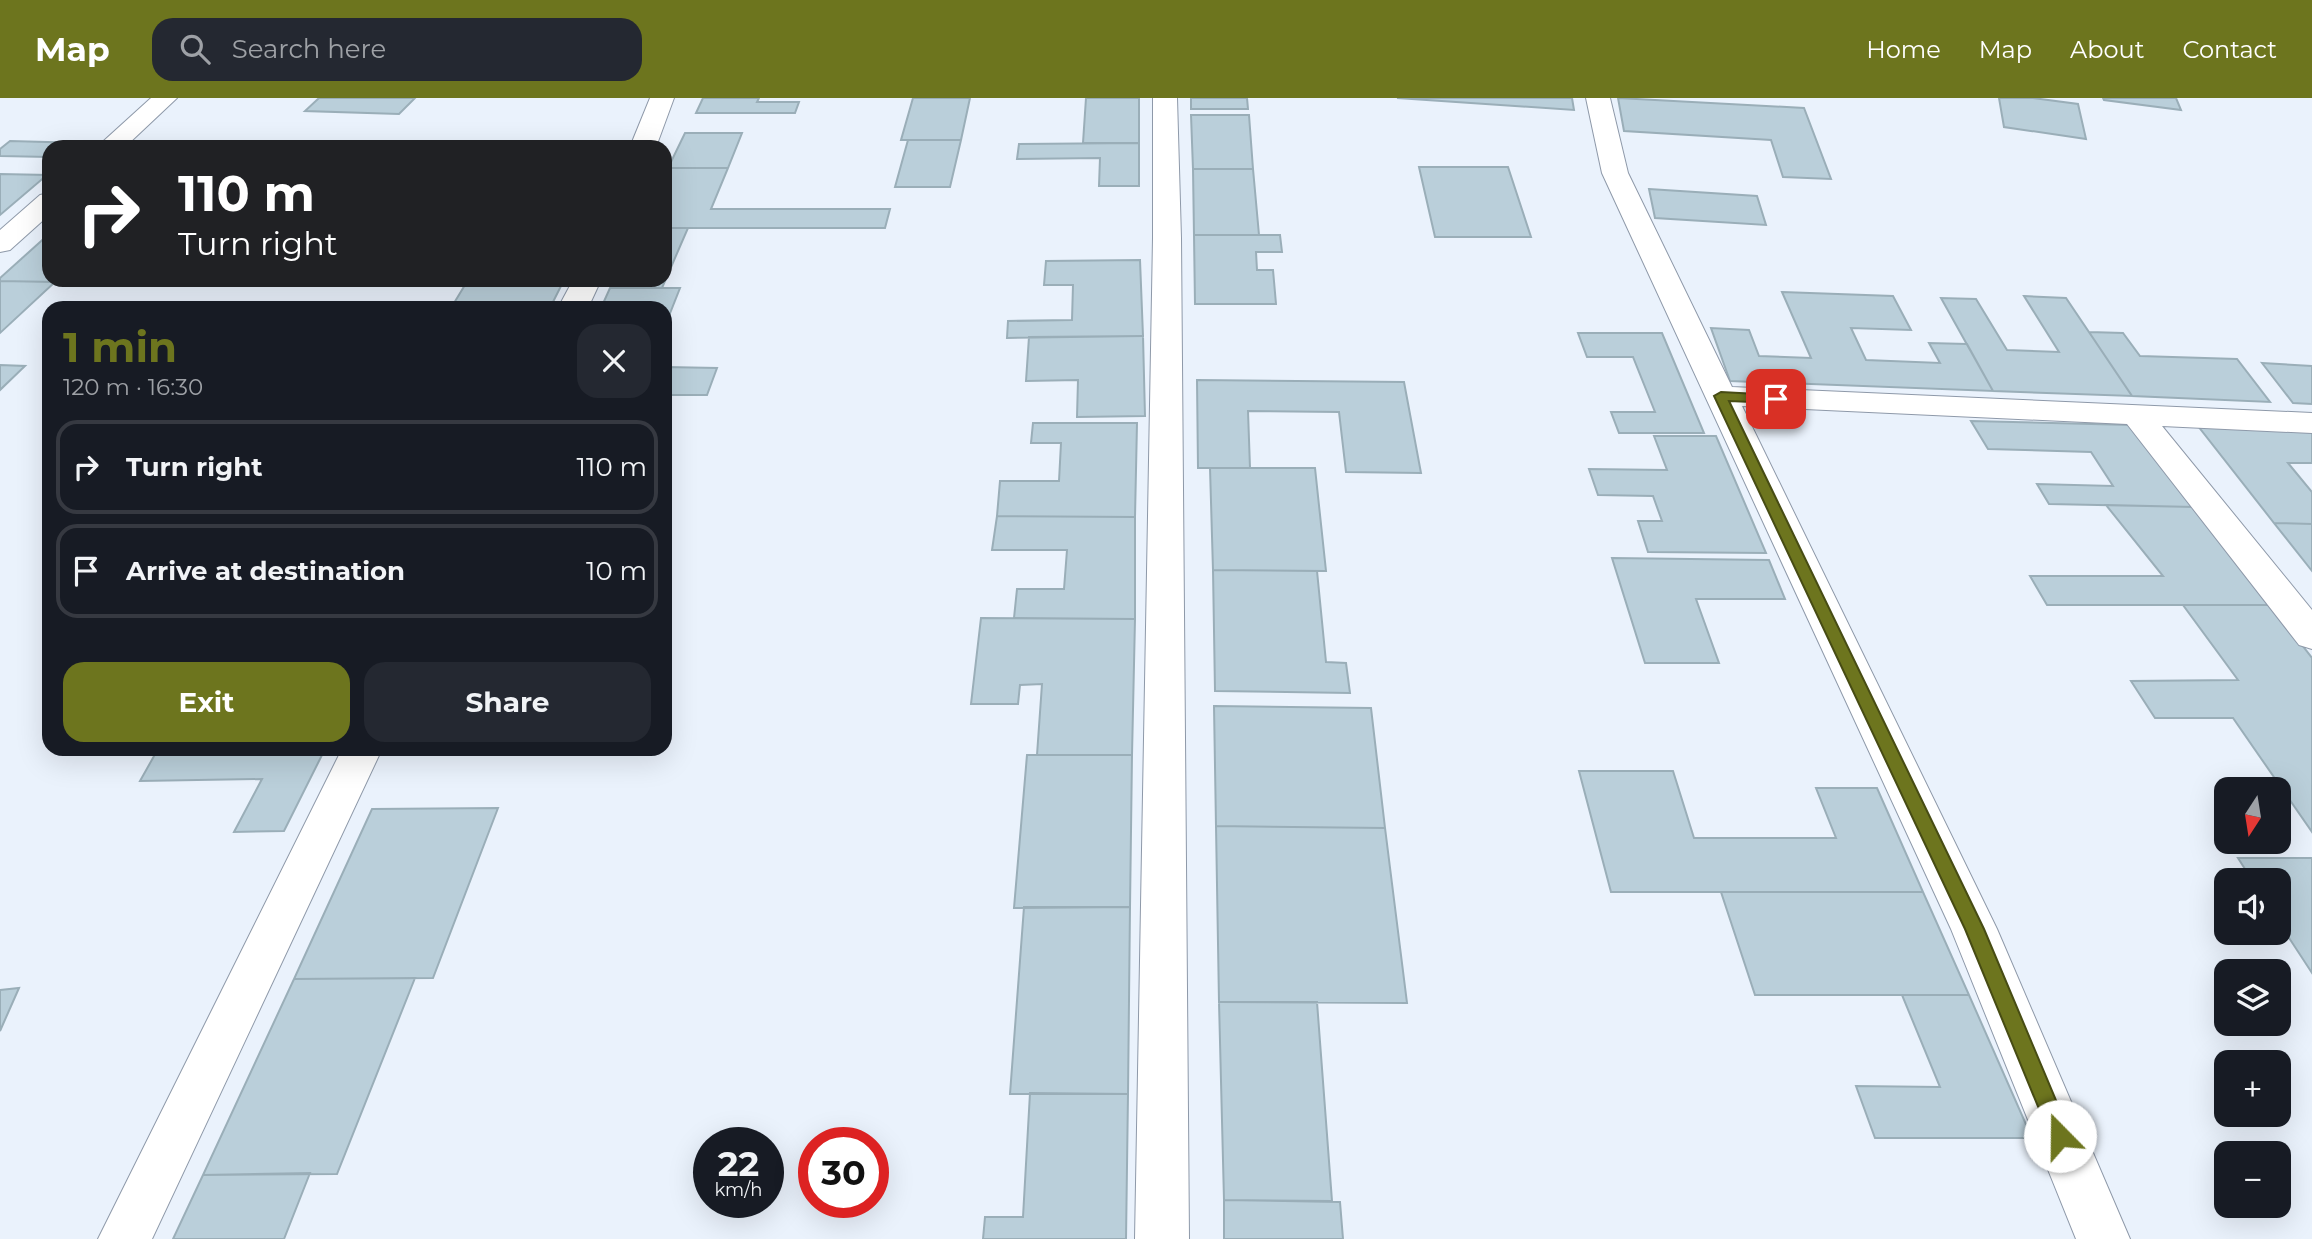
<!DOCTYPE html>
<meta charset="utf-8">
<style>
:root{--surface:#171b24;--page:#242831;--text:#f1f3f6;--muted:#9ea1a6;--line:#363941;--accent:#6d751e}
body{margin:0;font-family:Montserrat,sans-serif;background:var(--page);color:var(--text);height:100vh;display:flex;flex-direction:column;font-size:26px;white-space:nowrap}
*{box-sizing:border-box;margin:0}
p{font-size:23px;color:var(--muted)}
.icon{flex:none;width:38px;height:38px;fill:none;stroke:currentColor;stroke-width:2;stroke-linecap:round;stroke-linejoin:round}
.map{position:relative;flex:1;overflow:hidden}
.panel{position:absolute;left:42px;top:203px;width:630px;height:455px;display:flex;flex-direction:column;background:var(--surface);border-radius:21px;box-shadow:0 7px 28px #0002}
.panel>*{flex:none}
.guide{position:absolute;left:42px;top:42px;width:630px;height:147px;border-radius:21px;box-shadow:0 7px 28px #0002;background:#202124;color:#fff;overflow:hidden}
.needle{width:46px;rotate:192deg}
.fabs{position:absolute;left:2214px;top:679px;display:grid;gap:14px}
.fabs a{display:grid;place-items:center;width:77px;height:77px;border-radius:14px;background:var(--surface);box-shadow:0 7px 28px #0002;font-size:35px}
.speed{position:absolute;left:693px;top:1029px;display:flex;gap:14px;font-size:35px;font-weight:700;text-align:center}
.speed>*{display:grid;place-content:center;width:91px;height:91px;border-radius:50%;background:var(--surface);box-shadow:0 7px 28px #0002;line-height:1}
.speed small{font-size:18px;font-weight:400}
.speed .limit{border:10px solid #d22;background:#fff;color:#111}
.pin{position:absolute;display:grid;place-items:center;width:60px;height:60px;color:#fff;margin:-30px;border-radius:14px;box-shadow:0 4px 10px #0006}
.me{position:absolute;width:77px;margin:-38px;rotate:338deg;stroke-linejoin:round;filter:drop-shadow(0 0 5px #0008)}
.turn{display:flex;align-items:center;gap:24px;height:147px;padding:0 21px;font-size:32px}
.turn .icon{width:91px;height:91px;stroke-width:2.5}
.turn b{display:block;font-size:49px;line-height:60px}
.round{display:grid;place-items:center;flex:none;width:74px;height:74px;border-radius:21px;background:var(--page)}
.headline{display:flex;align-items:center;justify-content:space-between;height:119px;padding:0 21px}
h1{font-size:42px;font-weight:700;line-height:52px;color:var(--accent)}
.cta{display:flex;gap:14px;margin-top:auto;padding:14px 21px}
.cta a{flex:1;height:80px;border-radius:21px;background:var(--accent);color:#fff;font-size:28px;font-weight:700;line-height:80px;text-align:center}
.cta a+a{background:var(--page);color:var(--text)}
ul{padding:0;list-style:none}
li{display:flex;align-items:center;gap:21px;height:94px;margin:0 14px 10px;padding:0 7px;border:4px solid var(--line);border-radius:21px}
li div{flex:1}
li b{display:block;font-size:26px}
li em{font-style:normal}
header{display:flex;align-items:center;gap:42px;box-sizing:border-box;height:98px;padding:0 35px;background:var(--accent);color:#fff}
header strong{font-size:33px}
nav{display:flex;gap:38px;margin-inline-start:auto;font-size:24px}
.search{width:490px;height:63px;background:var(--page);display:flex;align-items:center;gap:18px;box-sizing:border-box;padding:0 24px;border-radius:21px;color:var(--muted);font-size:26px}
.map>svg:first-child{display:block}
.building{fill:#bacfda;stroke:#9aaeb8;stroke-width:2}
.lines{fill:none;stroke-linecap:round;stroke-linejoin:round}
.minor-casing{stroke:#8e99a9;stroke-width:2}
.minor{fill:#fff;fill-rule:evenodd}
.route{fill:#6d751e;stroke:#474c14;stroke-width:2}
</style>
<header>
<strong>Map</strong>
<div class="search"><svg class="icon" aria-label="search" viewBox="0 0 24 24"><circle cx="10" cy="10" r="6"/><path d="M15 15l6 6"/></svg>Search here</div>
<nav><a>Home</a><a>Map</a><a>About</a><a>Contact</a></nav>
</header>
<div class="map">
<svg width="2312" height="1141" viewBox="0 0 2312 1141">
<rect width="100%" height="100%" fill="#eaf2fc"/>
<!-- building -->
<path class="building" d="M319 0H415L399 16 305 13Z
M703 0H759L757 4H799L795 15H696Z
M913 0H970L961 42H901Z
M1086 0H1139V45H1083Z
M1191 0H1247L1248 11H1191Z
M1397 0H1572L1574 12Z
M1618 0 1804 10 1831 81 1783 79 1771 42 1624 33Z
M1999 0H2033L2078 6 2086 41 2004 29Z
M2103 0H2176L2181 12 2104 2Z
M1191 17H1249L1253 71H1193Z
M685 35H742L728 70H668Z
M908 42H961L950 89H895Z
M10 43 82 45 77 49H49V59L0 58V51Z
M1139 45V88H1099L1100 60 1017 61 1019 46Z
M1419 69H1508L1531 139H1435Z
M668 70H728L711 111H890L885 130H665V76Z
M1193 71H1253L1259 137H1194Z
M0 76 47 77 0 117Z
M1649 91 1757 98 1766 127 1655 120Z
M665 130H688L662 190H610L614 182H665Z
M49 136V182H57L55 184 0 183V180Z
M1194 137H1280L1282 154H1256L1257 172H1273L1276 206H1195Z
M1140 162 1143 238 1007 240 1008 223 1072 222 1073 187H1044L1046 163Z
M468 182H564L550 210H451Z
M0 183 55 184 0 235Z
M610 190H680L665 228V210H601Z
M1782 194 1893 198 1911 232 1851 230 1866 262 1940 265 1929 245 1967 246 1993 293 1730 283 1711 230 1749 232 1759 258 1811 260Z
M2024 198 2066 200 2132 298 1993 293 1941 200 1976 201 2007 252 2059 254Z
M2089 234 2123 235 2140 258 2237 261 2270 304 2132 298Z
M1578 235H1662L1704 335H1619L1611 314H1655L1633 259H1587Z
M1143 238 1145 318 1077 319 1078 282 1026 283 1029 239Z
M2262 265 2312 268V306L2293 305Z
M0 267 25 268 0 292Z
M665 269 717 270 707 297H665Z
M1197 282 1404 284 1421 375 1346 374 1339 314 1248 313 1250 370H1198Z
M1971 323 2131 327 2194 409 2049 406 2037 386 2113 388 2091 354 1988 351Z
M1033 325H1137L1135 419 997 418 1000 383H1059L1061 345H1031Z
M2198 328 2312 330V365H2288L2312 394V426L2274 425Z
M1654 338H1716L1766 455 1648 454 1638 423H1662L1653 398 1598 397 1589 371 1667 372Z
M1210 370H1315L1326 473 1213 472Z
M2106 407 2194 409 2271 507H2047L2030 478H2163Z
M997 418 1135 419V521L1014 520 1017 491H1064L1067 452H992Z
M2274 425 2312 426V473Z
M1612 460 1769 462 1785 501H1696L1719 565H1645Z
M1213 472 1317 473 1326 564 1346 565 1350 595 1215 593Z
M2183 507H2271L2312 560V734L2233 620H2155L2131 583 2238 582Z
M981 520 1135 521 1132 657H1037L1042 586 1020 587 1018 606H971Z
M1214 608 1371 610 1385 730 1216 728Z
M158 651H325L284 733 234 734 262 681 140 683Z
M1027 657H1132L1130 809 1014 810Z
M1579 673H1673L1694 740H1836L1816 690H1877L1923 794H1611Z
M498 710 433 880 294 881 372 711Z
M1216 728 1385 730 1407 905 1219 904Z
M2238 760H2312V875L2278 823V782H2252Z
M1721 794H1923L1969 897H1755Z
M1024 809H1130L1128 996H1010Z
M415 880 337 1076 203 1077 294 881Z
M19 890 0 933V892Z
M1902 897H1969L2032 1040H1875L1856 988 1940 989Z
M1219 904H1317L1332 1103 1224 1102Z
M1030 995 1128 996 1126 1141H983L985 1119H1023Z
M310 1075 284 1141H173L203 1077Z
M1224 1102 1340 1104 1343 1141H1224Z"/>
<g class="lines">
<!-- minor casing -->
<g class="minor-casing">
<path id="minor" d="M151 0H177L125 49H97Z
M650 0H674L656 49H630Z
M1153 0H1177L1181 140 1189 1141H1135L1153 140Z
M1586 0H1610L1628 75 1732 289 2312 315V335L2162 328 2312 512V551L2299 547 2127 326 1742 308 1997 831 2130 1141H2076L1951 831 1602 75Z
M49 95V117L10 152 0 154V132L40 97Z
M573 182H601L588 210H558Z
M342 651H382L152 1141H98Z"/>
</g>
<!-- minor -->
<use href="#minor" class="minor"/>
</g>
<!-- route -->
<path class="route" d="M1721 294 1776 297 1783 301 1776 305 1729 303 1984 831 2071 1038 2067 1045 2060 1047 2053 1045 1965 831 1714 298Z"/>
</svg>
<div class="fabs">
<a><svg class="needle" viewBox="-14 -14 28 28"><path d="M0-13l5 13h-10z" fill="#e53935"/><path d="M0 13l5-13h-10z" fill="#9ea1a6"/></svg></a>
<a><svg class="icon" aria-label="sound" viewBox="0 0 24 24"><path d="M4 9h4l5-4v14l-5-4H4zM17 9q2 3 0 6"/></svg></a>
<a><svg class="icon" aria-label="layers" viewBox="0 0 24 24"><path d="M12 4l9 5-9 5-9-5zM3 14l9 5 9-5"/></svg></a>
<a>+</a>
<a>−</a>
</div>
<div class="speed"><div>22<small>km/h</small></div><div class="limit">30</div></div>
<div class="pin" style="left:1776px;top:301px;background:#d93025"><svg class="icon" aria-label="arrive" viewBox="0 0 24 24"><path d="M6 21V4h12l-3 4 3 4H6"/></svg></div>
<svg class="me" style="left:2060px;top:1038px" viewBox="-20 -20 40 40"><circle r="19" fill="#fff"/><path d="M0-13L10 11 0 6-10 11z" fill="#6d751e"/></svg>
<div class="guide">
<div class="turn"><svg class="icon" aria-label="right" viewBox="0 0 24 24"><path d="M7 20v-9h11M14 6l5 5-5 5"/></svg><div><b>110 m</b>Turn right</div></div>
</div>
<section class="panel">
<div class="headline"><div><h1>1 min</h1><p>120 m · 16:30</p></div><a class="round"><svg class="icon" aria-label="close" viewBox="0 0 24 24"><path d="M6 6l12 12M18 6L6 18"/></svg></a></div>
<ul>
<li><svg class="icon" aria-label="right" viewBox="0 0 24 24"><path d="M7 20v-9h11M14 6l5 5-5 5"/></svg><div><b>Turn right</b></div><em>110 m</em></li>
<li><svg class="icon" aria-label="arrive" viewBox="0 0 24 24"><path d="M6 21V4h12l-3 4 3 4H6"/></svg><div><b>Arrive at destination</b></div><em>10 m</em></li>
</ul>
<div class="cta"><a>Exit</a><a>Share</a></div>
</section>
</div>
